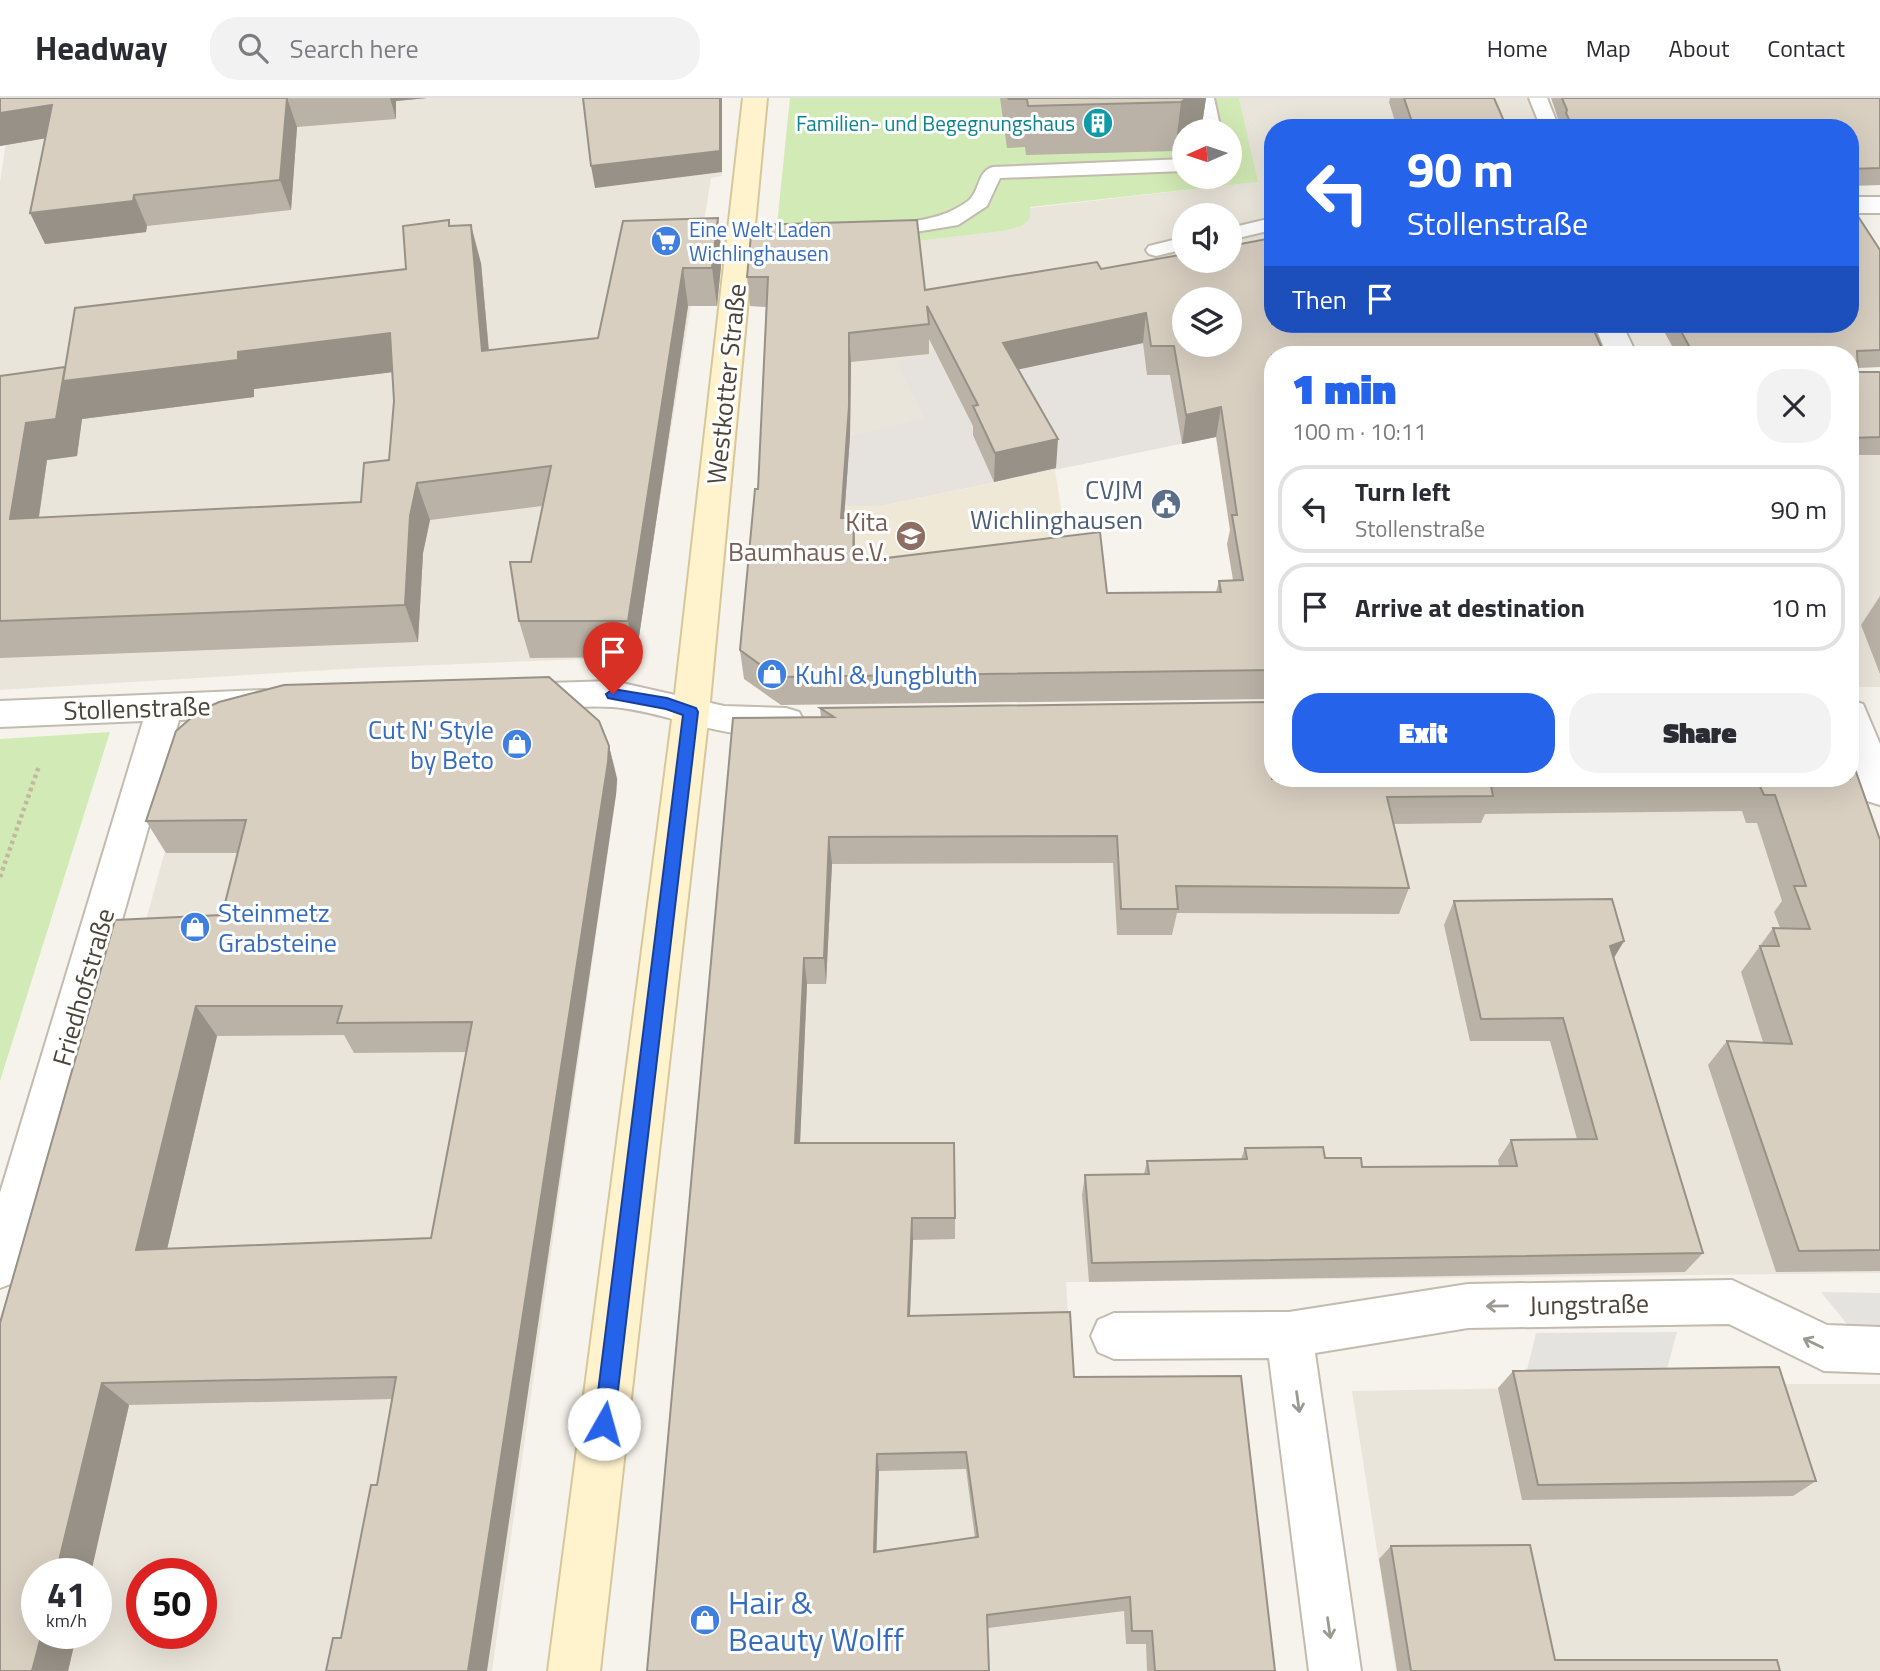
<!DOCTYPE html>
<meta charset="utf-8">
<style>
:root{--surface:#fff;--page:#f2f2f3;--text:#2b2b33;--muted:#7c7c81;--line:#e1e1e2;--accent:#2563eb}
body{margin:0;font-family:"Titillium Web",sans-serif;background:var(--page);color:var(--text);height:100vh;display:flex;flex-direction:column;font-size:26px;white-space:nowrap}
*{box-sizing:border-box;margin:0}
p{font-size:23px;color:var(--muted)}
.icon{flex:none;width:38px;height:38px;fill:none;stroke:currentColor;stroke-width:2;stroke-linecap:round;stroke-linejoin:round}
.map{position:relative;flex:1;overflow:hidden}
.side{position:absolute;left:1264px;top:248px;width:595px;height:441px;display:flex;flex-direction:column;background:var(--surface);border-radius:28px;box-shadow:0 7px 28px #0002}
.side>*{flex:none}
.top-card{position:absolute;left:1264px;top:21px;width:595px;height:214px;border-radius:28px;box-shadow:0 7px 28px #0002;background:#2563eb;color:#fff;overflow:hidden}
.needle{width:46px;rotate:267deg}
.fabs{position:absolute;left:1172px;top:21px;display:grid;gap:14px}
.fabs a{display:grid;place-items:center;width:70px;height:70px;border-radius:50%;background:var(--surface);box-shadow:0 7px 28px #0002;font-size:35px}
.speed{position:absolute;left:21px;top:1460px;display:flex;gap:14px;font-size:35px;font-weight:700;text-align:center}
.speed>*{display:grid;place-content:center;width:91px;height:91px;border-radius:50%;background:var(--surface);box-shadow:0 7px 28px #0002;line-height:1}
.speed small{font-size:18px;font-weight:400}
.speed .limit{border:10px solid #d22;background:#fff;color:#111}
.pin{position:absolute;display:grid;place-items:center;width:60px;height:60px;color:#fff;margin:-72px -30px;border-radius:50% 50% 50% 0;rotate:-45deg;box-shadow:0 0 7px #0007}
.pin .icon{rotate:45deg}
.me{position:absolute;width:77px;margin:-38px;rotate:7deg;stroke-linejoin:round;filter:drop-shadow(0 0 5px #0008)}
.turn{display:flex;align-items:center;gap:24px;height:147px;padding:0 28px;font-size:32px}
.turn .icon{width:91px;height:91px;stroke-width:2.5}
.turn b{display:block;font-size:49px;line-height:60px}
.then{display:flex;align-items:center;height:66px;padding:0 28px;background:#0003;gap:14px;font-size:26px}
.round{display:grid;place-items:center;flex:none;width:74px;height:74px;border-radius:28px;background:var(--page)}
.overview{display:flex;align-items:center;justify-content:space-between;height:119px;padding:0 28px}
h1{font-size:42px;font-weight:800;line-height:52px;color:var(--accent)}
.button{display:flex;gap:14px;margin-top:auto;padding:14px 28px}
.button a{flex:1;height:80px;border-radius:28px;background:var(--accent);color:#fff;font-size:28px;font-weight:800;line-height:80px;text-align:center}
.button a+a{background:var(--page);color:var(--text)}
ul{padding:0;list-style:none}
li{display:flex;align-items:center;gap:21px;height:88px;margin:0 14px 10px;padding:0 14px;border:4px solid var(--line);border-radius:28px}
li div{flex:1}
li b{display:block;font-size:26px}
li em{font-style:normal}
header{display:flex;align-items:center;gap:42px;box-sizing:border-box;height:98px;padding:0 35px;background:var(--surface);border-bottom:2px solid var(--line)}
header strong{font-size:33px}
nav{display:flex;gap:38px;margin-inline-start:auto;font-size:24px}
.search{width:490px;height:63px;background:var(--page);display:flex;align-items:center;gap:18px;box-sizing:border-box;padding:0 24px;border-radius:28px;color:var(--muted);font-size:26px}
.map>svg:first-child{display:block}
.residential{fill:#eae5da;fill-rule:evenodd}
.industrial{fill:#e6e2dd}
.education{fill:#efe8d6}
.green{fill:#d2eab5;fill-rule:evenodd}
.parking{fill:#e5e3e0}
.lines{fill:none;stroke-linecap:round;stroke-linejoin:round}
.service-casing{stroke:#c2bbae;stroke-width:4}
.minor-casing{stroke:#c2bbae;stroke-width:4}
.secondary-casing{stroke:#d6c79b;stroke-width:4}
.path{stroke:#c4b79f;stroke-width:4.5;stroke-dasharray:3.5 3.5;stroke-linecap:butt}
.service{fill:#fff;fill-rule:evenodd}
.minor{fill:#fff;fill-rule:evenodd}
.secondary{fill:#fff3cd;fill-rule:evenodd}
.wall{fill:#bab2a6;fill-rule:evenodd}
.shaded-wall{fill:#979187}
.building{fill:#d8cfc1;stroke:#979187;stroke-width:2;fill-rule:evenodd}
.oneway{stroke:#9c9892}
.route{fill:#2563eb;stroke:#184099;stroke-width:2}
.labels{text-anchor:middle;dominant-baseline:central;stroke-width:6;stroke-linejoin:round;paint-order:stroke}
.far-culture-label{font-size:21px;fill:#0d838f;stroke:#fff;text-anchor:end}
.far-shop-label{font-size:21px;fill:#366cbe;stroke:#fff;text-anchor:start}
.street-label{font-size:26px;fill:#4b4439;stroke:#fff}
.service-label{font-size:26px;fill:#4e5e75;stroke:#fff;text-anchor:end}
.education-label{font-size:26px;fill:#785e54;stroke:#fff;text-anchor:end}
.shop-label{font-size:26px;fill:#366cbe;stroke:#fff;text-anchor:start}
.near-shop-label{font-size:32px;fill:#366cbe;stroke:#fff;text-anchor:start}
</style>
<header>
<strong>Headway</strong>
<div class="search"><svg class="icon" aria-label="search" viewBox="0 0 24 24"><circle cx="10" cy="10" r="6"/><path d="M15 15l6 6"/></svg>Search here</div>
<nav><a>Home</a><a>Map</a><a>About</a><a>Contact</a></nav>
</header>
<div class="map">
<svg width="1880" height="1573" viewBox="0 0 1880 1573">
<rect width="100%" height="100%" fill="#f6f3ec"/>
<!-- residential -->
<path class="residential" d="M113 0H722V78L711 80 635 559 362 570 0 592V84L10 18Z
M1239 0H1528L1540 30H1272V193L1185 201 925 320 851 337 765 338 823 154 1004 133 1022 128 1030 110 1257 84ZM1185 117H1230V163H1185Z
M1880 291V589H1850V292Z
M737 643 1272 681H1830L1880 827V1175L1066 1184 1073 1297 1265 1573H657Z
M603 648 614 664 618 682 492 1573H0V1358L181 694ZM37 1475H96V1535H37ZM142 1475H201V1535H142Z
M1768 1286H1880V1573H1396L1352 1293Z"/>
<!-- industrial -->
<path class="industrial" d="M1272 193V327L881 408H759L765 338 851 337 924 320 896 263 958 249 942 218 1185 247H1230V201Z"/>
<!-- education -->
<path class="education" d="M1055 372 1070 468 881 493 759 408H881Z"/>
<!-- green -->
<path class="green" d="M790 0H1239L1258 84 1030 109V120L1022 128 1004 133 823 154 774 156ZM1185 33H1230V79H1185Z
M110 634 0 983V641Z"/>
<!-- parking -->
<path class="parking" d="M1821 1194 1880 1195V1236H1855Z
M1677 1234 1665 1278 1525 1280 1536 1235Z"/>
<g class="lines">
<!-- service casing -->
<g class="service-casing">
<path id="service" d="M1196 0H1214L1221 33H1203Z
M1529 0H1547L1559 30H1541Z
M1185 61V73L1000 80 987 108 958 127 879 140 872 138 869 134 872 130 879 128C912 123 941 123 968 103 980 94 977 73 993 69Z
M1272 120V132L1230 142V130Z
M1185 139V151L1156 158 1149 156 1146 152 1149 148Z"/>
</g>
<!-- minor casing -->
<g class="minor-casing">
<path id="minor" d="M1850 99H1880V115H1850Z
M1594 226H1622L1637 257H1607Z
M613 583 724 608 786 610 799 614 804 623 799 632C740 651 672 614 613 609 582 607 548 611 516 612L504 608 498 599 504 590 516 586Z
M264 592 277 596 282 605 277 614 264 618 179 622 23 1169 16 1184 0 1190V1095L143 623 0 629V603Z
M1850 602 1863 606 1880 646V707L1867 703 1850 662Z
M1732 1182 1827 1227 1880 1229V1275L1824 1273 1729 1226 1468 1230 1315 1255 1361 1573H1309L1269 1260 1114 1261 1098 1254 1091 1238 1098 1222 1114 1215 1289 1214 1468 1186Z"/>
</g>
<!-- secondary casing -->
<g class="secondary-casing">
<path id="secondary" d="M743 0H767L709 614 600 1573H548L673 614Z"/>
</g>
<!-- path -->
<path class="path" d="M0 779 39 668"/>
<!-- service -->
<use href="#service" class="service"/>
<!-- minor -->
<use href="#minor" class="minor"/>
<!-- secondary -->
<use href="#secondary" class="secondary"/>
</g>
<!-- wall -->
<path class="wall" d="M0 0H427L396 3V21L297 29 291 112 147 128 146 134 45 146V40L0 48Z
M1000 0H1206L1201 33H1185L1175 53 1026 57 1025 49 1007 50Z
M1390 0H1494L1507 30H1397L1389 4Z
M1551 0H1880V87L1850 88V30H1561Z
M623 123 722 158 717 208H688L636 559 530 560 519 523 542 408 430 422 423 455 418 544 0 560V278L65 269 406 171 451 128 481 165 489 252 598 240ZM392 274 394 303 389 362 361 404 39 420 47 362 77 358 82 321 254 299V291Z
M752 127 925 192 1101 171 1272 257V601L781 607 744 581 740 552 758 391 766 209 750 208 747 179ZM929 241 973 328V337L994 384 1056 370 1018 271 1143 245 1147 277H1170L1182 346 1216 339 1230 432 1227 446 1233 482 1219 483 1216 494 1107 495 855 464V449L844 420 850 338 851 264 929 256Z
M1880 152V269L1858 270V274H1880V357H1850V257H1677L1660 226H1850Z
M1880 498V576L1861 527Z
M820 610 1850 681 1880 742V1173L1776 1174 1708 967 1727 943 1763 944 1741 874 1773 830H1780L1774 814 1782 803 1757 725H1746L1742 713 1485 716 1481 725 1394 726 1409 790 1399 816 1177 815 1172 837H1117L1113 765 832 766 826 886H807L800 1045 955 1120V1141L913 1142 910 1218 1074 1279 1275 1573H1147L1146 1546H1126L1124 1513 647 1573 821 619ZM966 1371 975 1440 876 1453 879 1373Z
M609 648 617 681 616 697 341 1540 377 1387 392 1301 129 1307 68 1573H0L222 817 237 755H166L146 723ZM344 937 354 955 466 954 431 1140 167 1151 217 938Z
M1454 803 1624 843 1614 860 1703 1155 1685 1174 1089 1184 1082 1097 1085 1077 1144 1076 1147 1063 1241 1061 1245 1050 1325 1060 1362 1069 1499 1068 1498 1062 1511 1042 1577 1041 1550 943H1470L1444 827Z
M1513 1273 1816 1383 1793 1398 1522 1402 1498 1290Z
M1391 1448 1555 1562 1780 1573H1397L1379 1461Z"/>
<!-- shaded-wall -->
<path class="shaded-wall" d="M287 0 297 29 291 112 280 82Z
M390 0H427L396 3V21Z
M720 0H722V74L595 90 591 68Z
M1187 0H1206L1201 33H1185V46L1175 53 1181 4Z
M52 7 65 37 0 48V15Z
M134 97 147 128 146 134 45 146 30 115Z
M718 120 722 158 717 208 712 170Z
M471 127 481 165 492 291 482 253Z
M683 170 688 208 636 559 628 523Z
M1146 215 1143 245 1002 275 1003 245Z
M390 235 402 273 254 291V299L82 321 77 358 47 362 33 458 10 421 26 325 65 269 238 254Z
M849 235 851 264 850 338 842 449 841 420Z
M1221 309 1216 339 1182 346 1186 317Z
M1058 341 1056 370 994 384 995 355Z
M417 385 430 422 423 455 418 544 405 507 410 418Z
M854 420 855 449 854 493 853 464Z
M609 648 617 681 616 697 487 1573H468Z
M829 739 832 766 826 886 824 860Z
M1624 843 1610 866V848Z
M804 860 807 886 799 1068 795 1045Z
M196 908 217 938 161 1177 136 1152Z
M912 1120 913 1142 909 1238 908 1218Z
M102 1285 129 1307 91 1475H56Z
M877 1356 879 1373 876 1469 874 1454Z
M42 1535H77L68 1573H32Z"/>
<!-- building -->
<path class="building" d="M0 0H287L280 82 134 97 133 103 30 115 52 7 0 15Z
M583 0H720V53L591 68Z
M1008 0H1187L1181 4 1028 8 1027 1H1009Z
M1404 0H1494L1507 30H1414Z
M1562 0H1880V70L1850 71V30H1573L1566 15 1567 12Z
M1850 106 1880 152V252L1857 253 1858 274H1880V339L1850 340V257H1694L1677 226H1850Z
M718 120 712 170H683L628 523H519L510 464H531L551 368 417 385 410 418 405 507 0 523V278L65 269 56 321 26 325 10 421 361 404 364 365 389 362 394 303 390 235 238 254V262L63 283 75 210 406 171 403 128 449 122V128L471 127 482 253 598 240 623 123Z
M917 122 925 192 1097 164 1101 171 1185 156V163H1230V148L1272 140V226H1591L1605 257H1272V572L777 579 740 552 755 391H758L768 179H747L752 127ZM1185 201H1230V247H1185ZM927 208 978 307 973 308 995 355 1058 341 1003 245 1146 215 1151 248H1174L1186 317 1221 309 1237 417H1232L1243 482 1219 483 1221 494 1107 495 1100 434 853 464 854 420H841L849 308V235L929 226Z
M549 579 599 623 609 648 608 664 468 1573H326L333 1540H341L371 1387H377L396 1279 102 1285 56 1475H37V1535H42L32 1573H0V1225L115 822 222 817 246 722 146 723 176 633 199 613 219 604 284 587ZM196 908H342L337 925 472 924 431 1140 136 1152Z
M1272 604V681H1850V657L1880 742V1152L1799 1153 1727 943 1792 946 1760 848H1779L1773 830 1810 831 1794 788H1806L1775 697H1764L1759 686 1491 688 1493 698 1387 699 1409 790 1176 788 1178 811H1121L1117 738 829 739 824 860H804L795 1045H954L955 1120H912L908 1218 1070 1214 1074 1279 1241 1278 1275 1573H1155L1152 1533H1132L1130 1499 987 1517 989 1573H647L733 620 834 619 820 610ZM966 1354 978 1439 874 1454 877 1356Z
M1612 801 1624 843 1610 848 1703 1155 1092 1165 1085 1077 1149 1076 1147 1063 1247 1061 1245 1050 1323 1049 1325 1060H1361L1362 1069 1517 1068 1511 1042 1597 1041 1563 920 1481 921 1454 803Z
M1779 1269 1816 1383 1538 1387 1513 1273Z
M1530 1447 1555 1562H1777L1780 1573H1411L1391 1448Z"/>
<!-- one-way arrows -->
<defs><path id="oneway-shaft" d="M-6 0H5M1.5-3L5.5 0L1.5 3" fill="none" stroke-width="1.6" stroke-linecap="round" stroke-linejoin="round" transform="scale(1.75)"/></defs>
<g class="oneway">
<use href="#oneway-shaft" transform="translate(1497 1208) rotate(179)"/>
<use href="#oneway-shaft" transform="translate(1813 1245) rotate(-154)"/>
<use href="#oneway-shaft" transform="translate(1298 1304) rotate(82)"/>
<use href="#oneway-shaft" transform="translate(1329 1530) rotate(82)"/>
</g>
<!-- route -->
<path class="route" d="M613 591 667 600 696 610 698 614 614 1326 611 1333 604 1336 597 1333 594 1326 683 617 666 611 608 600 606 596Z"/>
<!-- icons -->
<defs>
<g id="building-disc" transform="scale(1.575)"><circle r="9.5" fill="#0f9aa8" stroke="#fff"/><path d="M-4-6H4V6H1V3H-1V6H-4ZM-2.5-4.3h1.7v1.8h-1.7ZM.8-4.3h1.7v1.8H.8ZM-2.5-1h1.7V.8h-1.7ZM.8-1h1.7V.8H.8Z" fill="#fff"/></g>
<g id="supermarket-disc" transform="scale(1.575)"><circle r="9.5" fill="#3f7fe0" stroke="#fff"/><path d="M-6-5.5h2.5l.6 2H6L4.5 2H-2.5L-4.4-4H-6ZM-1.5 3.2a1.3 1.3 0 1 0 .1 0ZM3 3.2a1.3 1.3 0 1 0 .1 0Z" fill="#fff"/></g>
<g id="civic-disc" transform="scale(1.575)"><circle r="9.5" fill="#5c6f8a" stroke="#fff"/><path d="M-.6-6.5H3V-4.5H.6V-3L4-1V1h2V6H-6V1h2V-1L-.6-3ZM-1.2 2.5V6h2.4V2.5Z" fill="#fff"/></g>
<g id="school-disc" transform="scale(1.575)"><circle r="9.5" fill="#8d6e63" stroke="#fff"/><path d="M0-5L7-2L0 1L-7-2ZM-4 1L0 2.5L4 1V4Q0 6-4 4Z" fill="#fff"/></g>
<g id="shop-disc" transform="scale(1.575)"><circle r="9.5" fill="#3f7fe0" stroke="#fff"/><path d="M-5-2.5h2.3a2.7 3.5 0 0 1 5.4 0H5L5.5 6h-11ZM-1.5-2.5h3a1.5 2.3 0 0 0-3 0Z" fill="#fff"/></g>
</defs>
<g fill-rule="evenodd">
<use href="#building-disc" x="1098" y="25"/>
<use href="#supermarket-disc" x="666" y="143"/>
<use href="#civic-disc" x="1166" y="406"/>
<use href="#school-disc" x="911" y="438"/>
<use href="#shop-disc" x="772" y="576"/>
<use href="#shop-disc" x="517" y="646"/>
<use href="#shop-disc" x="195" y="829"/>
<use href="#shop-disc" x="705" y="1522"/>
</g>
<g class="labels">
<!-- far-culture labels -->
<g class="far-culture-label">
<text x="1075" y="25">Familien- und Begegnungshaus</text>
</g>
<!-- far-shop labels -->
<g class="far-shop-label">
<text x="689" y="131">Eine Welt Laden<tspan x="689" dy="24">Wichlinghausen</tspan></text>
</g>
<!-- street labels -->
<g class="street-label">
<text transform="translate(726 286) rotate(-84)">Westkotter Straße</text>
<text transform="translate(137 610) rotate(-2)">Stollenstraße</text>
<text transform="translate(83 889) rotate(-74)">Friedhofstraße</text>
<text transform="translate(1589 1206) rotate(-1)">Jungstraße</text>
</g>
<!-- service labels -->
<g class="service-label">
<text x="1143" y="391">CVJM<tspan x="1143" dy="30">Wichlinghausen</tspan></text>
</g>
<!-- education labels -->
<g class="education-label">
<text x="888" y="423">Kita<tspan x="888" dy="30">Baumhaus e.V.</tspan></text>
</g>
<!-- shop labels -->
<g class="shop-label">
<text x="795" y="576">Kuhl &amp; Jungbluth</text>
<text x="494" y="631" text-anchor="end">Cut N' Style<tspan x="494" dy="30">by Beto</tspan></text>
<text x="218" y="814">Steinmetz<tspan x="218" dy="30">Grabsteine</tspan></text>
</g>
<!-- near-shop labels -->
<g class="near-shop-label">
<text x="728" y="1504">Hair &amp;<tspan x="728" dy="37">Beauty Wolff</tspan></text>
</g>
</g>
</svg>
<div class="fabs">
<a><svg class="needle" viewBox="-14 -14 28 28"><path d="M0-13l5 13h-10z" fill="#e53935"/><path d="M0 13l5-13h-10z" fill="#7c7c81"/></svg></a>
<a><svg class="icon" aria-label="sound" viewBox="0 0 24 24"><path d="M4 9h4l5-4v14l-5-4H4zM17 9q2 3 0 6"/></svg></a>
<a><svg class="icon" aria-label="layers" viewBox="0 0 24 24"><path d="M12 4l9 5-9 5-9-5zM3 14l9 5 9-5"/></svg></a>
</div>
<div class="speed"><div>41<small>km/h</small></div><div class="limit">50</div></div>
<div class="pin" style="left:613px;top:596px;background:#d93025"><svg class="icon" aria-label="arrive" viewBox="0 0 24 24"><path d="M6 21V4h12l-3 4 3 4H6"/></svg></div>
<svg class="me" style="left:604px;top:1326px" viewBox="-20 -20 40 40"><circle r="19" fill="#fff"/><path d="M0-13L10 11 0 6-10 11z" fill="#2563eb"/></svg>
<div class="top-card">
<div class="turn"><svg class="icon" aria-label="left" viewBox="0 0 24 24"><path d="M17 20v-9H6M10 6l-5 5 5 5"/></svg><div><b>90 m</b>Stollenstraße</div></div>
<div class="then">Then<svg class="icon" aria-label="arrive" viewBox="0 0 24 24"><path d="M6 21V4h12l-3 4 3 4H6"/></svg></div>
</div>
<section class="side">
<div class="overview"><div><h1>1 min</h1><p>100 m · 10:11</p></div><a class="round"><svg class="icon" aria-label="close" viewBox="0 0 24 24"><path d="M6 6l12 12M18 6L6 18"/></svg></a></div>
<ul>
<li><svg class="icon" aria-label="left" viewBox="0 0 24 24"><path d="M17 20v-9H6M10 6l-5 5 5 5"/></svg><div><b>Turn left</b><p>Stollenstraße</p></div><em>90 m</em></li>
<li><svg class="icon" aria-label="arrive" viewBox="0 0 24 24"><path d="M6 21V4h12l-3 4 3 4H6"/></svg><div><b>Arrive at destination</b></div><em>10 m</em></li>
</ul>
<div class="button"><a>Exit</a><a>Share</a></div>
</section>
</div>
